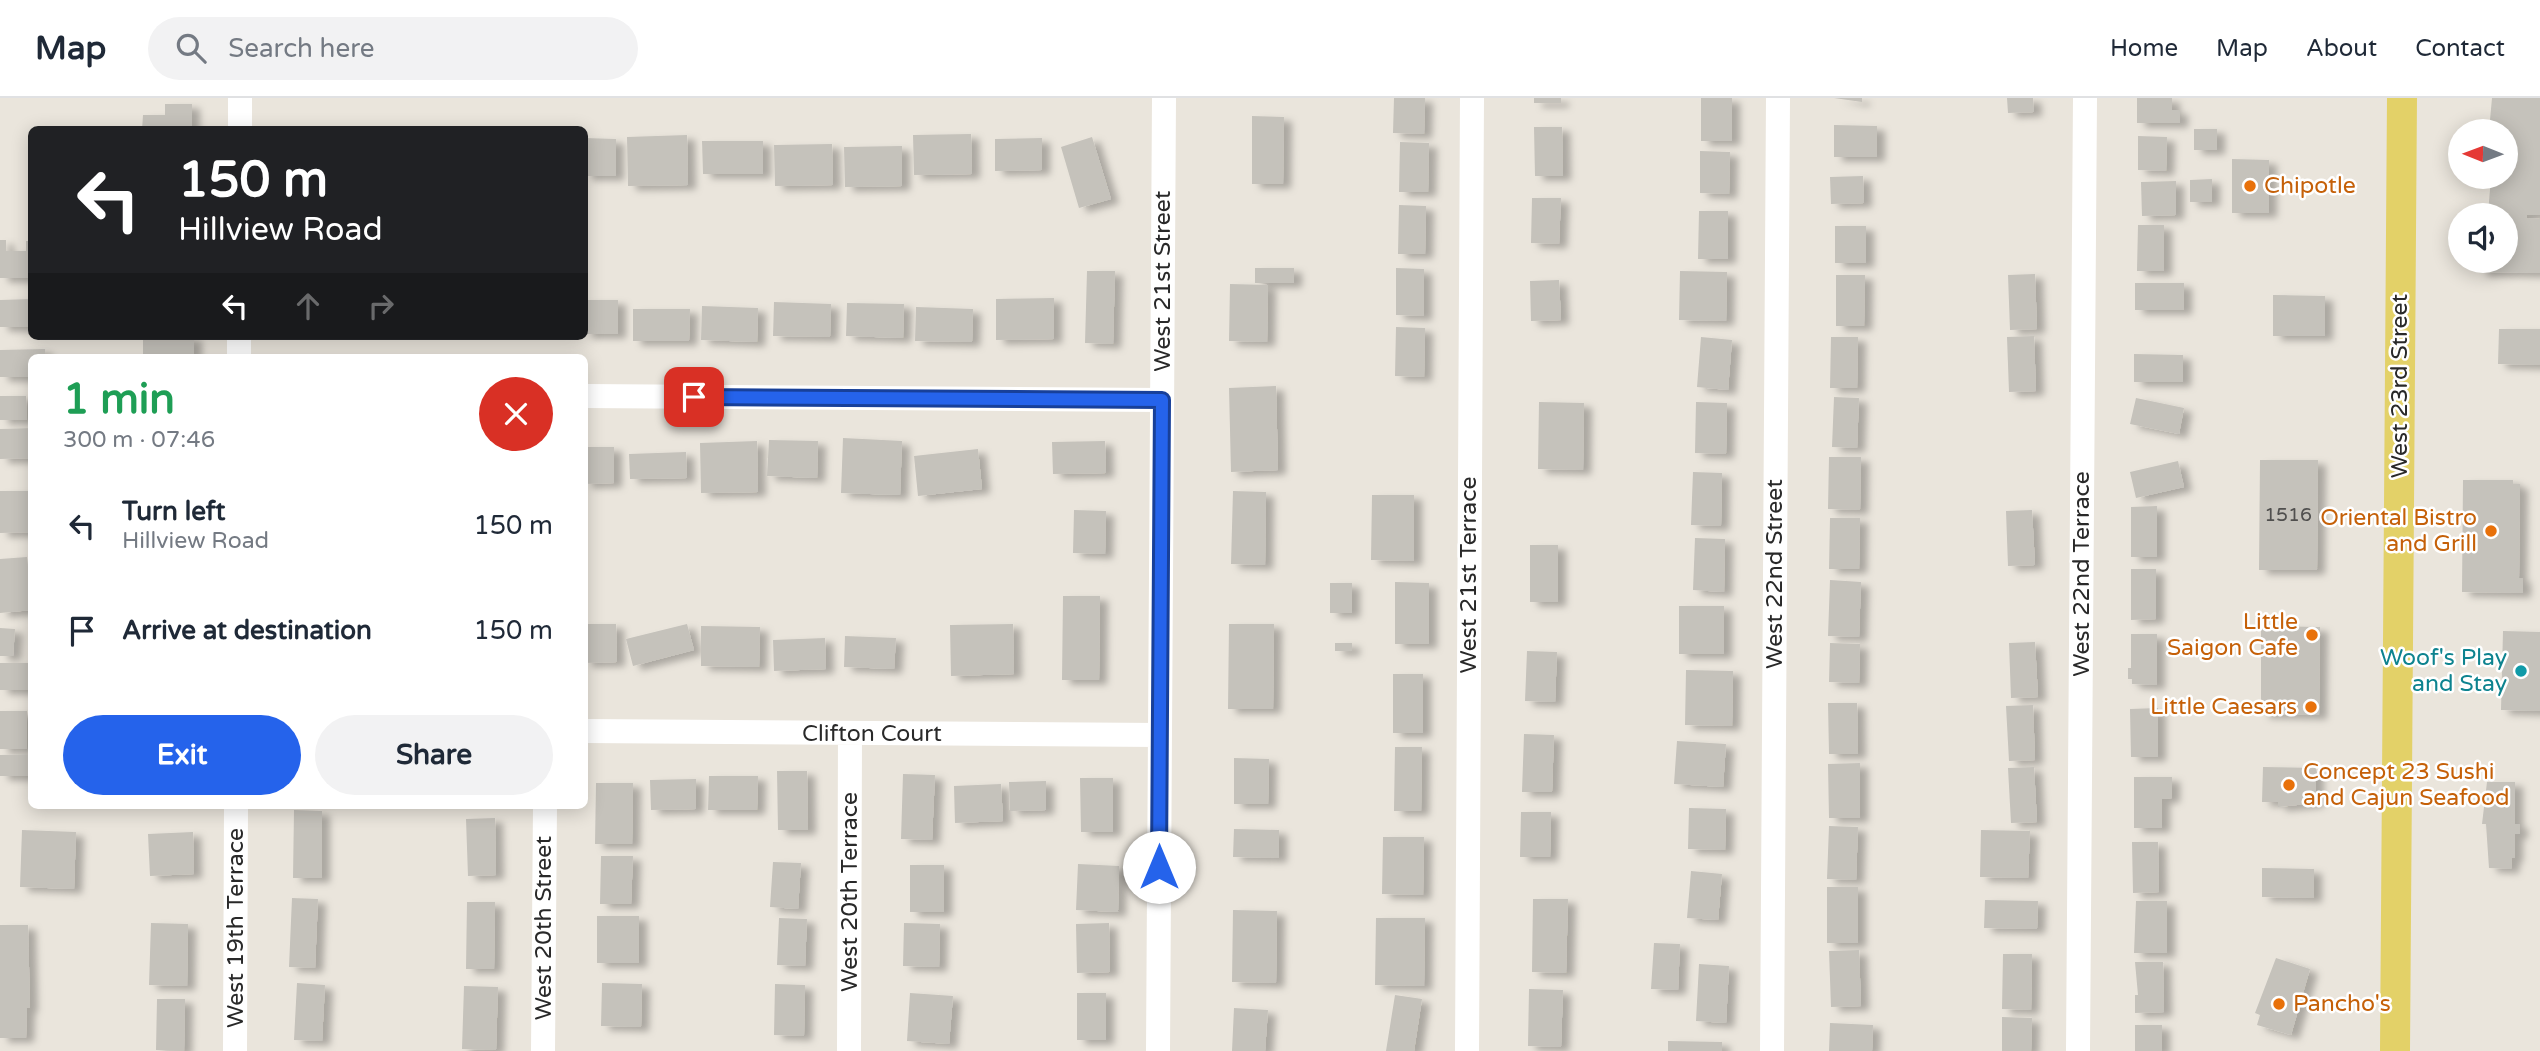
<!DOCTYPE html>
<meta charset="utf-8">
<style>
:root{--surface:#fff;--page:#f2f2f3;--text:#1f2937;--muted:#747a83;--line:#e0e1e3;--accent:#2563eb}
body{margin:0;font-family:"Varela Round",sans-serif;background:var(--page);color:var(--text);height:100vh;display:flex;flex-direction:column;font-size:26px;white-space:nowrap}
*{box-sizing:border-box;margin:0}
p{font-size:23px;color:var(--muted)}
.icon{flex:none;width:38px;height:38px;fill:none;stroke:currentColor;stroke-width:2;stroke-linecap:round;stroke-linejoin:round}
.map{position:relative;flex:1;overflow:hidden}
.sheet{position:absolute;left:28px;top:256px;width:560px;height:455px;display:flex;flex-direction:column;background:var(--surface);border-radius:10px;box-shadow:0 4px 18px #0003}
.sheet>*{flex:none}
.guide{position:absolute;left:28px;top:28px;width:560px;height:214px;border-radius:10px;box-shadow:0 4px 18px #0003;background:#202124;color:#fff;overflow:hidden}
.needle{width:46px;rotate:271deg}
.controls{position:absolute;left:2448px;top:21px;display:grid;gap:14px}
.controls a{display:grid;place-items:center;width:70px;height:70px;border-radius:50%;background:var(--surface);box-shadow:0 4px 18px #0003;font-size:35px}
.pin{position:absolute;display:grid;place-items:center;width:60px;height:60px;color:#fff;margin:-30px;border-radius:14px;box-shadow:0 4px 10px #0006}
.me{position:absolute;width:77px;margin:-38px;rotate:0deg;stroke-linejoin:round;filter:drop-shadow(0 0 5px #0008)}
.turn{display:flex;align-items:center;gap:24px;height:147px;padding:0 35px;font-size:32px}
.turn .icon{width:91px;height:91px;stroke-width:2.5}
.turn b{display:block;font-size:49px;line-height:60px}
.lanes{display:flex;align-items:center;height:66px;padding:0 35px;background:#0003;justify-content:center;gap:35px;direction:ltr}
.lanes .off{opacity:.35}
.round{display:grid;place-items:center;flex:none;width:74px;height:74px;border-radius:37px;background:var(--page)}
.head{display:flex;align-items:center;justify-content:space-between;height:119px;padding:0 35px}
h1{font-size:42px;font-weight:700;line-height:52px;color:#1e9e55}
.cta{display:flex;gap:14px;margin-top:auto;padding:14px 35px}
.cta a{flex:1;height:80px;border-radius:42px;background:var(--accent);color:#fff;font-size:28px;font-weight:700;line-height:80px;text-align:center}
.cta a+a{background:var(--page);color:var(--text)}
ul{padding:0;list-style:none}
li{display:flex;align-items:center;gap:21px;height:105px;padding:0 35px}
li div{flex:1}
li b{display:block;font-size:26px}
li em{font-style:normal}
header{display:flex;align-items:center;gap:42px;box-sizing:border-box;height:98px;padding:0 35px;background:var(--surface);border-bottom:2px solid var(--line)}
header strong{font-size:33px}
nav{display:flex;gap:38px;margin-inline-start:auto;font-size:24px}
.search{width:490px;height:63px;background:var(--page);display:flex;align-items:center;gap:18px;box-sizing:border-box;padding:0 24px;border-radius:38px;color:var(--muted);font-size:26px}
.map>svg:first-child{display:block}
.building{fill:#c5c2bb;filter:url(#shadow)}
.lines{fill:none;stroke-linecap:round;stroke-linejoin:round}
.minor{stroke:#fff;stroke-width:24}
.major{stroke:#e3d168;stroke-width:30}
.route-casing{stroke:#184099;stroke-width:18}
.route{stroke:#2563eb;stroke-width:12}
.food-dot{fill:#e8710a;stroke:#fff;stroke-width:2.5}
.culture-dot{fill:#0f9aa8;stroke:#fff;stroke-width:2.5}
.labels{text-anchor:middle;dominant-baseline:central;stroke-width:5;stroke-linejoin:round;paint-order:stroke}
.number-label{font-size:19px;fill:#504f4e}
.food-label{font-size:23px;fill:#c56008;stroke:#fff;text-anchor:start}
.street-label{font-size:23px;fill:#292929;stroke:#fff}
.culture-label{font-size:23px;fill:#0d838f;stroke:#fff;text-anchor:end}
</style>
<header>
<strong>Map</strong>
<div class="search"><svg class="icon" aria-label="search" viewBox="0 0 24 24"><circle cx="10" cy="10" r="6"/><path d="M15 15l6 6"/></svg>Search here</div>
<nav><a>Home</a><a>Map</a><a>About</a><a>Contact</a></nav>
</header>
<div class="map">
<svg width="2540" height="953" viewBox="0 0 2540 953">
<defs>
<filter id="shadow"><feDropShadow dx="8" dy="4.5" stdDeviation="3.5" flood-color="#0004"/></filter>
</defs>
<rect width="100%" height="100%" fill="#eae5dc"/>
<!-- building -->
<path class="building" d="M1394 0H1425L1424 36 1393 35Z
M1534 0H1561V5H1534Z
M1701 0H1732V43H1701Z
M1834 0H1862V4Z
M2007 0H2033L2034 14 2008 15Z
M2137 0H2172V12H2180V25H2137Z
M2492 0H2540V117H2527V120L2540 121V175L2479 174V163H2506V117L2488 116 2491 79H2506V33H2489Z
M165 6H192V32H142L143 17H165Z
M1252 18 1284 19 1283 86H1252Z
M1834 27 1877 28V59H1834Z
M1534 29H1562L1563 78H1535Z
M2194 31H2217V52H2194Z
M971 36 972 76 914 77 913 37Z
M687 37 688 87 628 88 627 39Z
M2138 38 2167 39 2166 73 2138 72Z
M1092 39 1111 101 1079 110 1061 49Z
M584 40 616 41V78H584Z
M1042 40V72L995 73V41Z
M702 43H763V76H703Z
M1400 44 1429 45 1428 94H1399Z
M832 46 833 87 775 88 774 47Z
M902 48V88L845 89 844 49Z
M1700 53 1730 54 1729 96 1700 95Z
M2232 61 2269 62V115H2232Z
M1863 78 1864 105 1831 106 1830 79Z
M2212 81V104H2190V82Z
M2176 83V117L2142 118 2141 84Z
M1532 100H1561L1559 146 1531 145Z
M1399 107 1426 108 1425 156H1398Z
M1699 113H1728V161H1698Z
M2138 127H2164V173H2137Z
M1835 128H1866V165H1835Z
M0 142H6V153H26V143H32V180H0Z
M1255 170H1294V185H1255Z
M1396 170 1424 171V218L1396 217Z
M1087 173H1115L1113 246 1085 245Z
M1680 173 1727 174 1726 223 1679 222Z
M2035 176 2037 231 2010 232 2008 177Z
M1836 177H1865L1864 228H1836Z
M1559 182 1561 222 1531 223 1530 183Z
M2135 185H2184V212H2135Z
M1230 186 1268 187 1267 244 1229 243Z
M2273 197 2325 198V238H2273Z
M1054 200V241L996 242V201Z
M32 201V229H0V202Z
M584 202H618V236H584Z
M774 204 831 206 830 239 773 238Z
M847 205 904 206 903 240 846 238Z
M702 208 758 210 757 244 701 242Z
M916 209 973 211 972 244 915 243Z
M633 211H690L689 243H633Z
M1396 229 1425 230 1424 279 1395 278Z
M2499 231H2540V267L2498 266Z
M143 238H194V259H143Z
M2034 238 2036 293 2009 294 2007 239Z
M1701 239 1732 242 1728 292 1697 289Z
M1831 239H1858L1857 290H1830Z
M45 251V259H32V279H0V252Z
M2134 256 2183 257V284H2134Z
M1276 288 1278 372 1231 374 1229 290Z
M0 298H26L27 322H0Z
M1834 299 1859 300 1857 350 1832 349Z
M2136 300 2184 310 2179 336 2130 326Z
M1539 304 1584 305 1583 372 1538 371Z
M1696 304 1727 305 1726 356 1695 355Z
M32 330V360L0 361V331Z
M843 340 902 343 900 397 841 395Z
M769 342 818 343 817 380 767 378Z
M757 343 758 394 701 395 700 345Z
M1105 343 1106 375 1053 376 1052 344Z
M584 349H614V385L584 386Z
M978 351 982 391 918 398 914 358Z
M686 354 687 380 630 381 629 356Z
M1829 359H1861L1860 412 1828 411Z
M2260 362H2318L2317 472H2259Z
M2178 363 2184 389 2136 400 2130 374Z
M1693 374 1722 375 1721 428 1691 427Z
M2463 382H2513V386H2520L2519 480H2523V495L2462 494Z
M0 393H32V434L0 435Z
M1233 393 1266 394 1265 467 1231 466Z
M1372 397H1414V463L1371 462Z
M2157 408V459H2131V409Z
M1074 412 1106 413 1105 456 1073 455Z
M2032 412 2035 467 2008 468 2006 413Z
M1830 420H1860L1859 471H1829Z
M1695 440 1725 441 1724 494 1693 492Z
M1530 447H1558V504H1530Z
M27 459 32 512 0 515V461Z
M2131 471H2156V521L2131 522Z
M1830 482 1861 484 1859 539 1828 538Z
M1395 484 1429 485V546H1395Z
M1330 485H1352V515H1330Z
M1063 498H1100L1099 582H1062Z
M1679 508H1724V556H1679Z
M584 526H616L617 564 584 565Z
M687 526 694 552 633 568 626 541Z
M1013 526 1014 576 951 578 950 527Z
M1229 526H1274L1273 611H1228Z
M701 528 760 529 759 569 701 568Z
M2261 528 2320 529 2319 617 2261 616Z
M0 530 15 531 13 558H0Z
M2503 533 2540 534V613L2501 612Z
M2131 536H2157V587L2132 586V581H2128V570H2131Z
M845 538 896 540 894 571 844 569Z
M825 540 826 571 774 573 773 542Z
M2035 544 2038 599 2011 600 2009 545Z
M1335 545H1352V553H1335Z
M1830 545 1860 546 1859 585 1829 584Z
M1527 553 1557 554 1555 604 1525 603Z
M0 565H32V592H0Z
M1686 572 1733 573 1732 628 1685 627Z
M1393 576H1423V635H1393Z
M1828 605H1857L1858 656H1829Z
M2033 607 2035 662 2009 663 2006 608Z
M2158 610V659H2131L2130 611Z
M0 613H27V651H0Z
M1524 636 1554 637 1552 694H1522Z
M1677 643 1726 646 1723 689 1674 686Z
M1395 649H1422L1421 713H1394Z
M32 656V678H0V657Z
M1234 660 1269 661 1268 706H1234Z
M1860 665V720H1829L1828 666Z
M2034 669 2037 724 2011 725 2008 670Z
M2263 669 2316 670V705L2278 709V704H2262Z
M777 673H807L808 732H778Z
M903 676 935 677 932 742 901 741Z
M709 678H758L757 712H708Z
M2134 679H2172V700L2162 701V730H2134Z
M1080 680H1113V734H1081Z
M696 681V711L651 712 650 682Z
M1046 683V712L1010 713 1009 684Z
M2487 684H2515V726H2520V736H2515V760H2512L2511 771 2489 770 2486 726H2482Z
M596 685H633L632 746H595Z
M1001 686 1003 723 955 725 954 688Z
M1689 710 1726 711 1725 752 1688 751Z
M294 712 322 713V780H293Z
M1521 714H1551L1550 759H1520Z
M495 720 496 777 468 778 466 721Z
M1829 728 1858 729 1856 782 1827 781Z
M1234 731 1279 732V760L1233 759Z
M22 732 76 734 74 791 20 789Z
M1981 732 2030 733 2028 780 1980 779Z
M193 734 194 776 150 778 148 736Z
M1383 739H1424L1423 797 1382 796Z
M2132 744H2158L2159 794 2133 795Z
M601 758H633L631 806H600Z
M773 764 801 765 798 811 770 809Z
M1078 766 1119 768 1118 814 1076 812Z
M910 767H944V814H910Z
M2262 770 2314 771V800L2262 799Z
M1691 773 1722 776 1718 822 1687 820Z
M1827 789H1858V845H1827Z
M292 800 318 801 315 870 289 869Z
M1533 801H1568L1566 875 1532 874Z
M1985 802 2038 803 2037 831 1984 830Z
M2136 803H2167V855H2134Z
M467 804H495L494 871H466Z
M1233 812 1277 813 1276 885 1232 884Z
M597 818H639V865H597Z
M779 820 807 821 805 868 777 867Z
M1376 820H1425L1424 888 1375 887Z
M151 825 188 826 187 888 149 887Z
M904 825 940 826 939 869 903 868Z
M1109 825 1110 874 1077 875 1076 826Z
M0 827H28L30 910H27L26 940H0Z
M1654 845 1680 846 1678 892 1651 891Z
M1859 852 1861 908 1831 909 1829 853Z
M2003 856H2032L2031 912 2002 911Z
M2276 860 2310 871 2291 937 2257 927 2260 917 2255 915Z
M2135 864H2163L2164 914 2135 915V897H2138Z
M1699 866 1729 868 1726 925 1696 923Z
M297 885 325 887 322 943 294 942Z
M602 885 642 886 641 929 601 928Z
M775 886 805 887 804 938 774 937Z
M464 888 498 889 496 952 462 951Z
M1529 891 1563 892 1561 949 1528 948Z
M910 895 953 898 949 946 907 943Z
M1077 895H1106V942H1077Z
M1395 897 1422 901 1414 953H1386Z
M157 901H185L184 953 156 952Z
M1234 910 1268 912 1265 953H1232Z
M2002 919 2032 920 2031 953H2002Z
M1830 925 1873 927 1872 953H1829Z
M2135 927H2162V953H2135Z
M1668 943 1722 944V953H1668Z"/>
<g class="lines">
<!-- minor -->
<path class="minor" d="M240 32V0
M239 259V238
M584 298 1162 302
M584 633 1160 637
M235 953 236 707
M543 953 545 707
M849 953 850 636
M1158 953 1164 0
M1467 953 1472 0
M1772 953 1778 0
M2078 953 2085 0"/>
<!-- major -->
<path class="major" d="M2395 953 2402 0"/>
</g>
<g class="lines">
<!-- route casing -->
<g class="route-casing">
<path id="route" d="M694 299 1162 302 1159 769"/>
</g>
<!-- route -->
<use href="#route" class="route"/>
</g>
<!-- markers -->
<g class="food-dot">
<circle cx="2250" cy="88" r="7"/>
<circle cx="2491" cy="433" r="7"/>
<circle cx="2312" cy="537" r="7"/>
<circle cx="2311" cy="609" r="7"/>
<circle cx="2289" cy="687" r="7"/>
<circle cx="2279" cy="906" r="7"/>
</g>
<circle class="culture-dot" cx="2521" cy="573" r="7"/>
<g class="labels">
<!-- number labels -->
<g class="number-label">
<text x="2288" y="417">1516</text>
</g>
<!-- food labels -->
<g class="food-label">
<text x="2264" y="88">Chipotle</text>
<text x="2477" y="420" text-anchor="end">Oriental Bistro<tspan x="2477" dy="26">and Grill</tspan></text>
<text x="2298" y="524" text-anchor="end">Little<tspan x="2298" dy="26">Saigon Cafe</tspan></text>
<text x="2297" y="609" text-anchor="end">Little Caesars</text>
<text x="2303" y="674">Concept 23 Sushi<tspan x="2303" dy="26">and Cajun Seafood</tspan></text>
<text x="2293" y="906">Pancho's</text>
</g>
<!-- street labels -->
<g class="street-label">
<text transform="translate(1163 183) rotate(-90)">West 21st Street</text>
<text transform="translate(2400 288) rotate(-90)">West 23rd Street</text>
<text transform="translate(1775 476) rotate(-90)">West 22nd Street</text>
<text transform="translate(2082 476) rotate(-90)">West 22nd Terrace</text>
<text transform="translate(1469 477) rotate(-90)">West 21st Terrace</text>
<text x="872" y="636">Clifton Court</text>
<text transform="translate(850 794) rotate(-90)">West 20th Terrace</text>
<text transform="translate(236 830) rotate(-90)">West 19th Terrace</text>
<text transform="translate(544 830) rotate(-90)">West 20th Street</text>
</g>
<!-- culture labels -->
<g class="culture-label">
<text x="2507" y="560">Woof's Play<tspan x="2507" dy="26">and Stay</tspan></text>
</g>
</g>
</svg>
<div class="controls">
<a><svg class="needle" viewBox="-14 -14 28 28"><path d="M0-13l5 13h-10z" fill="#e53935"/><path d="M0 13l5-13h-10z" fill="#747a83"/></svg></a>
<a><svg class="icon" aria-label="sound" viewBox="0 0 24 24"><path d="M4 9h4l5-4v14l-5-4H4zM17 9q2 3 0 6"/></svg></a>
</div>
<div class="pin" style="left:694px;top:299px;background:#d93025"><svg class="icon" aria-label="arrive" viewBox="0 0 24 24"><path d="M6 21V4h12l-3 4 3 4H6"/></svg></div>
<svg class="me" style="left:1159px;top:769px" viewBox="-20 -20 40 40"><circle r="19" fill="#fff"/><path d="M0-13L10 11 0 6-10 11z" fill="#2563eb"/></svg>
<div class="guide">
<div class="turn"><svg class="icon" aria-label="left" viewBox="0 0 24 24"><path d="M17 20v-9H6M10 6l-5 5 5 5"/></svg><div><b>150 m</b>Hillview Road</div></div>
<div class="lanes"><svg class="icon" aria-label="left" viewBox="0 0 24 24"><path d="M17 20v-9H6M10 6l-5 5 5 5"/></svg><svg class="icon off" aria-label="ahead" viewBox="0 0 24 24"><path d="M12 20V5M6 11l6-6 6 6"/></svg><svg class="icon off" aria-label="right" viewBox="0 0 24 24"><path d="M7 20v-9h11M14 6l5 5-5 5"/></svg></div>
</div>
<section class="sheet">
<div class="head"><div><h1>1 min</h1><p>300 m · 07:46</p></div><a class="round" style="background:#d93025;color:#fff"><svg class="icon" aria-label="close" viewBox="0 0 24 24"><path d="M6 6l12 12M18 6L6 18"/></svg></a></div>
<ul>
<li><svg class="icon" aria-label="left" viewBox="0 0 24 24"><path d="M17 20v-9H6M10 6l-5 5 5 5"/></svg><div><b>Turn left</b><p>Hillview Road</p></div><em>150 m</em></li>
<li><svg class="icon" aria-label="arrive" viewBox="0 0 24 24"><path d="M6 21V4h12l-3 4 3 4H6"/></svg><div><b>Arrive at destination</b></div><em>150 m</em></li>
</ul>
<div class="cta"><a>Exit</a><a>Share</a></div>
</section>
</div>
